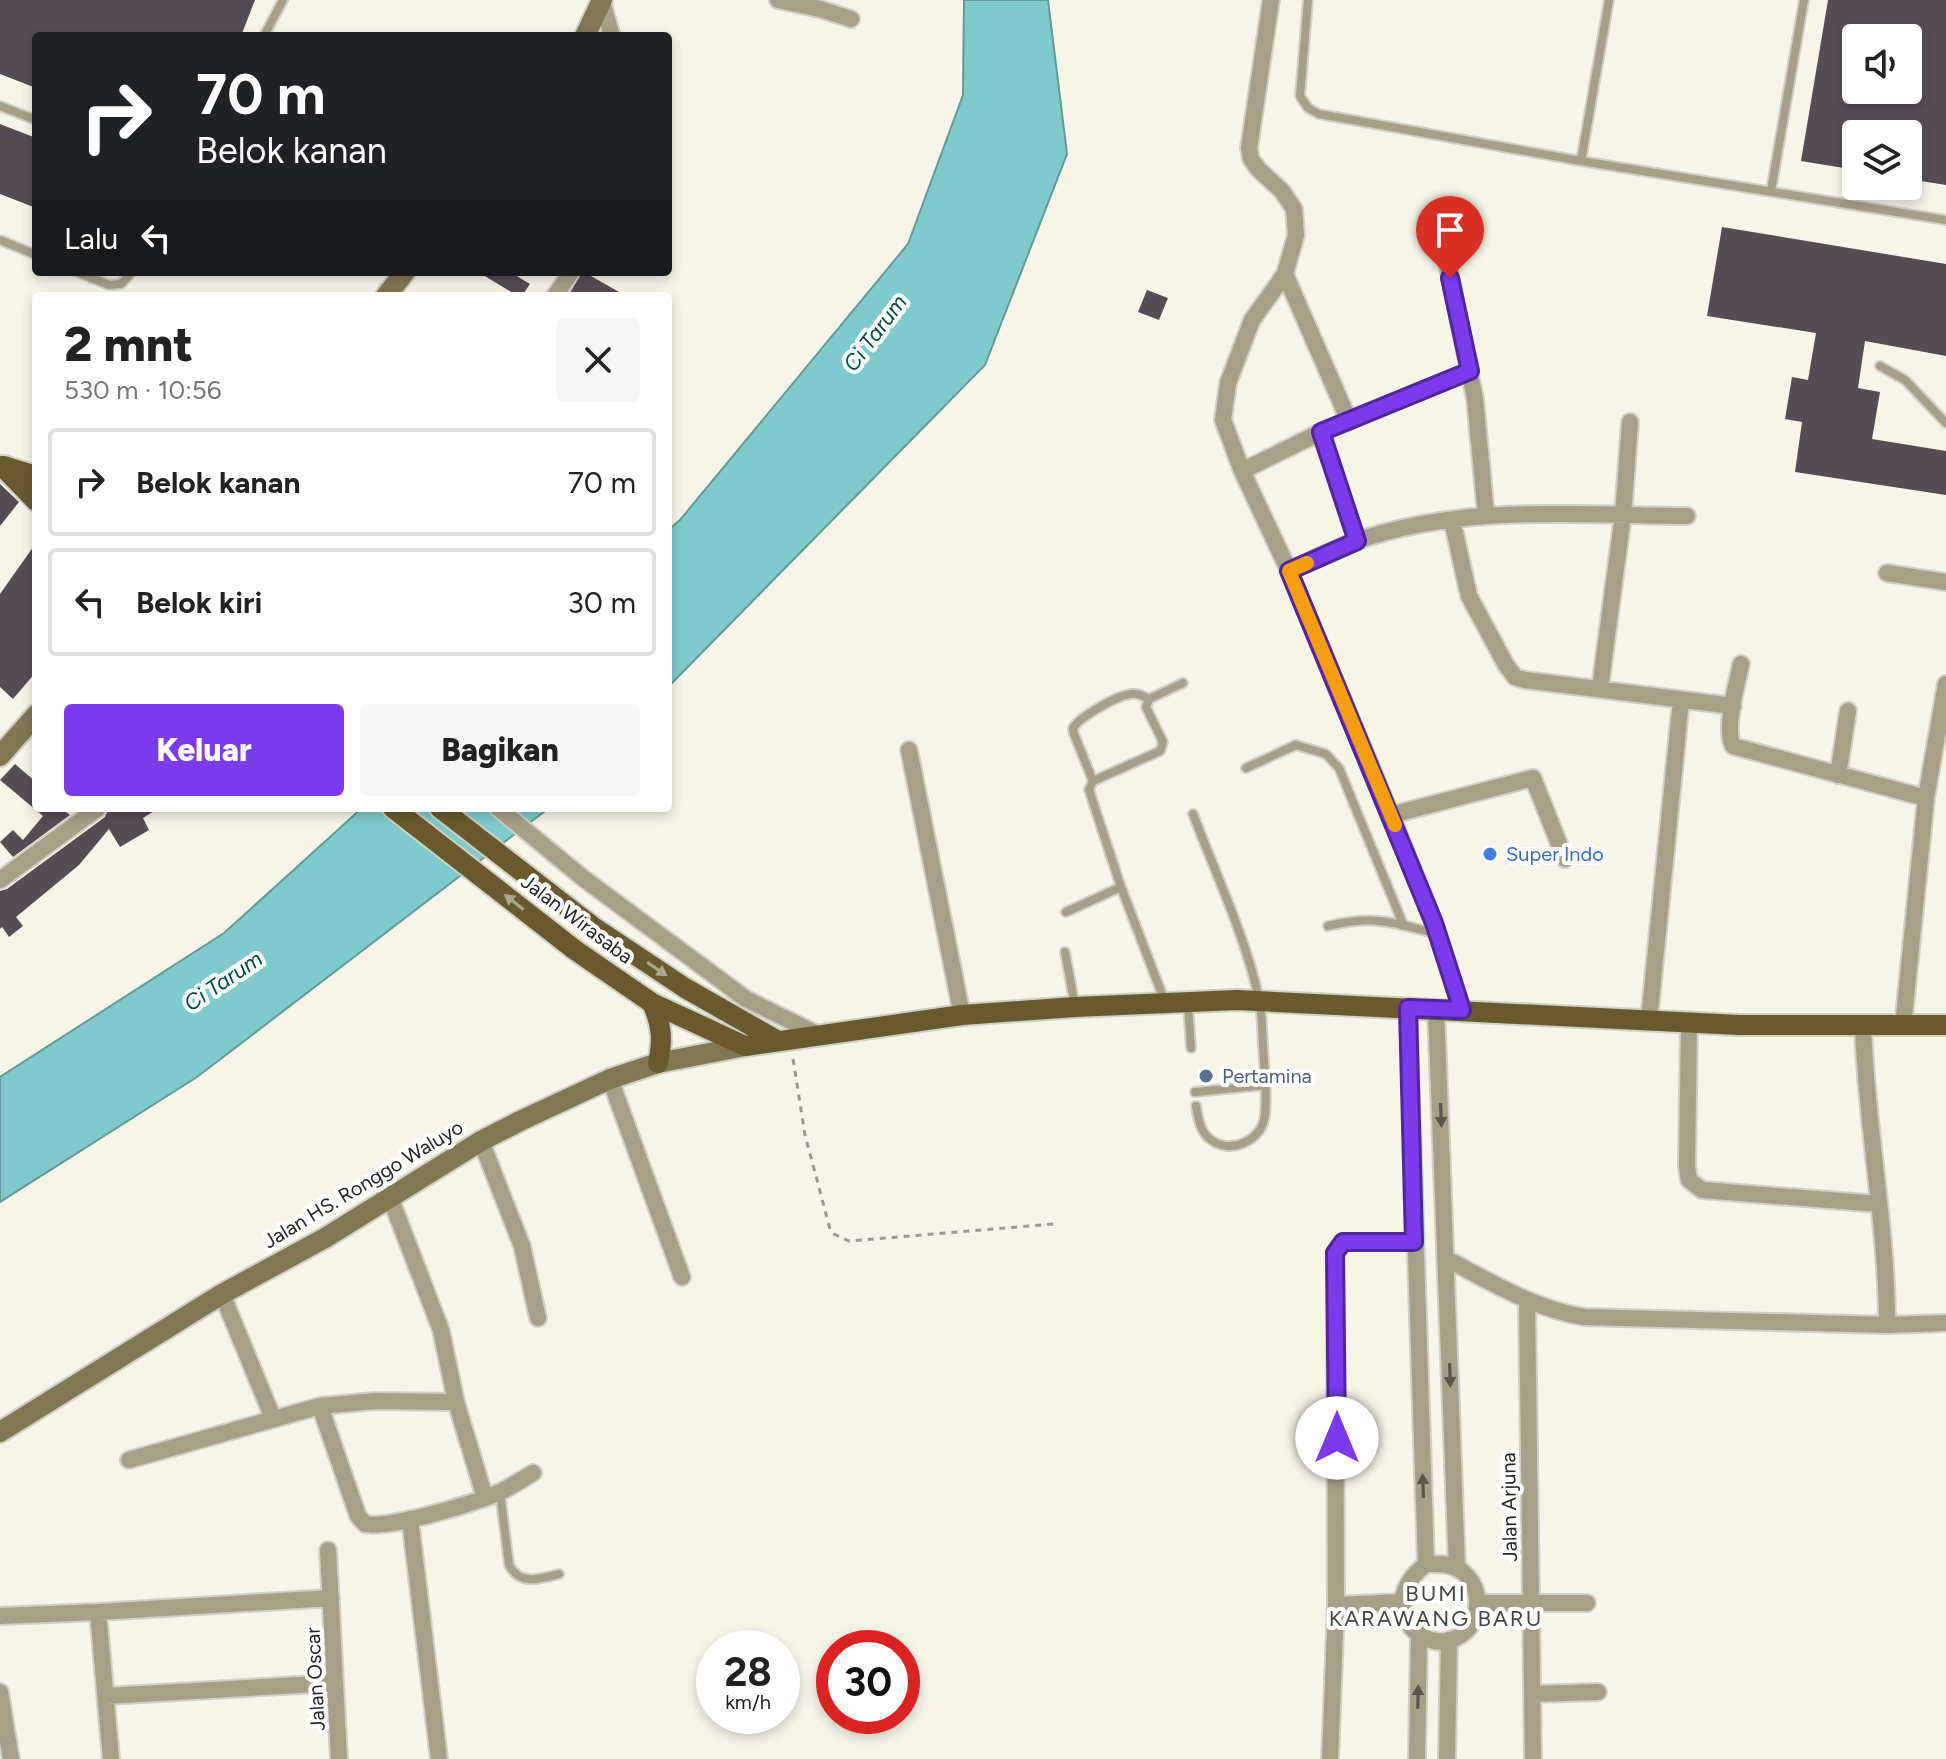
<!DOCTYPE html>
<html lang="id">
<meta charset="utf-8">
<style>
:root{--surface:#fff;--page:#f6f6f6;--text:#222;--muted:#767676;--line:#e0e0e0;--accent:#7c3aed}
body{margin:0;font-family:Figtree,sans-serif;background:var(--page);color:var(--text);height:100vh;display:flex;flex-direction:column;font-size:30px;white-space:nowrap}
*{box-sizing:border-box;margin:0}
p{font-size:26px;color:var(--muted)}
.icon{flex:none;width:44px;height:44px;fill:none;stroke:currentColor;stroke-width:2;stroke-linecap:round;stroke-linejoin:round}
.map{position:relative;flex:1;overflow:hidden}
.drawer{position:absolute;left:32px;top:292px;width:640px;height:520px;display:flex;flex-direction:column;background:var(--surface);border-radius:8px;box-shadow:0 4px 12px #0003}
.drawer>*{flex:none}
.guide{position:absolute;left:32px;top:32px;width:640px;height:244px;border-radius:8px;box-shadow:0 4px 12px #0003;background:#202124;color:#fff;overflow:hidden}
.tools{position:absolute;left:1842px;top:24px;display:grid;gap:16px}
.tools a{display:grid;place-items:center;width:80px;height:80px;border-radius:8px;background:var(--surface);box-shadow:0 4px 12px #0003;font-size:40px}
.speed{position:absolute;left:696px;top:1630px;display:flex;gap:16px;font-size:40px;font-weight:700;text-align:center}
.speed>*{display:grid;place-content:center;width:104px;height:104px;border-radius:50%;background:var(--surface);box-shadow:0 4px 12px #0003;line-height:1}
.speed small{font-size:20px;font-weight:400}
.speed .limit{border:12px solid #d22;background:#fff;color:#111}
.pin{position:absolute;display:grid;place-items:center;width:68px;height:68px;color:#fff;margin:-82px -34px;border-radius:50% 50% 50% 0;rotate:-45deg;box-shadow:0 0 8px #0007}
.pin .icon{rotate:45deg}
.me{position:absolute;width:88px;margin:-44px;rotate:0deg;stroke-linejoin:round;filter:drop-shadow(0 0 6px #0008)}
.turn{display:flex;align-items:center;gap:28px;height:168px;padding:0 32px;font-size:36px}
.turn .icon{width:104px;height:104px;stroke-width:2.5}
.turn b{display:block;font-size:56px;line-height:68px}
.then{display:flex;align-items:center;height:76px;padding:0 32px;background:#0003;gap:16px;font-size:30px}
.round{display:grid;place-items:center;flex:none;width:84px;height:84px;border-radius:8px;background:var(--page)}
.overview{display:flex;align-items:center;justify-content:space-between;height:136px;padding:0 32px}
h1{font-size:48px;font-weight:800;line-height:60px}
.action{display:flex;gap:16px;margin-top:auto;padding:16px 32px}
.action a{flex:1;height:92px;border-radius:8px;background:var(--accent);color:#fff;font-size:32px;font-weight:800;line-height:92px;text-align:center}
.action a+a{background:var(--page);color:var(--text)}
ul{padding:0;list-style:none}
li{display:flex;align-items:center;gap:24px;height:108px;margin:0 16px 12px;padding:0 16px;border:4px solid var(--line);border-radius:8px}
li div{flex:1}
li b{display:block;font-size:30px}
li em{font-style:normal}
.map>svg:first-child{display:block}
.water{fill:#7fcbcc;stroke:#649999;stroke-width:2}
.building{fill:#554c54;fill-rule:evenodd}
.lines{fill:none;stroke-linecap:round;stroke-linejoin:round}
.lane-casing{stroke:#d1d0c4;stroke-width:12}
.street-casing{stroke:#d1d0c4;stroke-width:20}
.secondary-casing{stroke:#d1d0c4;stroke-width:24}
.primary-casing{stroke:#d1d0c4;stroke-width:24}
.path{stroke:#9a9990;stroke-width:3;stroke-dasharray:6 6;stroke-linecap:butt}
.lane{stroke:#a7a088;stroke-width:8}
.street{stroke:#a7a088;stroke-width:16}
.secondary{stroke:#827754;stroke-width:20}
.primary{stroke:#68592e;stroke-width:20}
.oneway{fill:#aca48c}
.oneway2{fill:#5a564a}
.route-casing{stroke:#51269a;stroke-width:20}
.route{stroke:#7c3aed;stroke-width:14}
.slow{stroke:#f59e0b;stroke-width:14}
.shop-dot{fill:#3f7fe0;stroke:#fff;stroke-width:3}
.service-dot{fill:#5c6f8a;stroke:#fff;stroke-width:3}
.labels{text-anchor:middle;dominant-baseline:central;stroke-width:8;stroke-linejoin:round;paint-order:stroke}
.shop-label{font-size:20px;fill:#366cbe;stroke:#fff;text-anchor:start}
.street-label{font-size:20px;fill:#262521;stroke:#fff}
.service-label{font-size:20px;fill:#4e5e75;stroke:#fff;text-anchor:start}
.water-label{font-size:22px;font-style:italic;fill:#00494b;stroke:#fff}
.neighbourhood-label{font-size:22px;letter-spacing:2px;fill:#47463b;stroke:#fff}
</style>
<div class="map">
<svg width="1946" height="1759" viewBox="0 0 1946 1759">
<rect width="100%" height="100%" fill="#f7f5e8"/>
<!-- water -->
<path class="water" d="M964 0H1048L1067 154 985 365 668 687V530L680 520 908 244 963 95Z
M362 808H549L197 1077 0 1202V1077L224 933Z"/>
<!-- building -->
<path class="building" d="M0 0H255L241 36H36V88L0 74Z
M1828 0H1946V185L1908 179V134H1856V170L1801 161ZM1856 38H1908V90H1856Z
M0 124 36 138V208L0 194Z
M1722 227 1946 264V356L1865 341 1858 388 1880 392 1872 439 1946 451V495L1795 472 1802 422 1785 419 1792 377 1808 380 1816 333 1707 316Z
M478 272H510L530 284 522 296H518Z
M582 272H584L626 296H568Z
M1147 290 1168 298 1159 320 1138 312Z
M0 484 19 502 0 526Z
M36 543V672L13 699 0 687V594Z
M15 764 36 782V808H61L70 815 13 857 0 842 13 830 23 840 43 816 0 780Z
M109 808H159L143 818 149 830 120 847 109 829 79 865 16 917 23 926 9 937 2 927 0 929V891L7 889 105 817Z"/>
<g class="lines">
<!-- lane casing -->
<g class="lane-casing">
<path id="lane" d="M1308 0 1300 96 1308 108 1319 114 1581 161 1946 220
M264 36 283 0
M0 106 36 120
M1581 161 1609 0
M1771 191 1804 0
M0 240 36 255
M77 272 109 285 121 284 132 272
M1880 366 1905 380 1946 423
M1246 768 1296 745 1326 754 1339 768 1403 924
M1093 781 1074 734 1073 728C1081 716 1122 692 1136 694 1138 694 1147 698 1149 699
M1193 814C1215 872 1246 938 1259 999 1263 1018 1262 1040 1264 1060 1265 1078 1267 1097 1265 1115 1263 1140 1230 1156 1210 1139 1200 1132 1198 1117 1196 1106
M1066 912 1121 887
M1328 926C1372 915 1394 922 1437 934
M1065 952 1075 1006
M1165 1002 1121 887 1089 790 1093 781 1160 751 1163 742 1146 707 1149 699 1183 683
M1188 1005 1191 1048
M1195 1092 1266 1085
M500 1492 509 1565C520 1586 540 1579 559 1574"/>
</g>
<!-- street casing -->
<g class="street-casing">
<path id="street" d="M778 0 820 9 851 19
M1271 0 1249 148 1251 159 1258 169 1282 191 1294 209 1296 235 1285 274 1252 320 1228 383 1223 420 1242 471 1289 571 1391 815 1434 923 1462 1010
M602 2 612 36
M1444 247 1475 399 1486 515
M1285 274 1349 421
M555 296 571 272
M1321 432 1357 541
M1242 471 1321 432 1470 371
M1452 520 1469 596 1506 665 1515 677 1525 680 1733 706
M1289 571C1311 561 1334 549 1357 541 1462 504 1578 515 1687 516
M1887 573 1946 582
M1741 664C1737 684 1724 728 1733 746L1926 798
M1600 688 1623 515 1630 422
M909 750 962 1015
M1838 775 1848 711
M498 808 583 878 746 999 819 1035
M1391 815 1533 778 1565 859
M0 880 98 808
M1408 1008 1426 1564
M1436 1009 1457 1568
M1649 1020 1681 700
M1689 1023 1687 1166 1689 1180 1702 1190 1879 1204
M1903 1027 1926 798 1946 684
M610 1079 682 1277
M481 1141 522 1246 538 1318
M390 1197 441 1330 456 1402 485 1498
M1447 1259C1492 1283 1533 1308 1584 1317L1887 1325C1887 1225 1866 1126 1863 1026
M222 1294 273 1418
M1527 1302 1533 1759
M1887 1325 1946 1323
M320 1406 358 1516 365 1524C390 1529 475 1503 500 1492 511 1487 522 1479 533 1473
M129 1460 320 1406 375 1401 456 1402
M410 1519 439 1759
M328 1550 339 1759
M1426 1564C1436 1564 1447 1563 1456 1568 1480 1579 1484 1613 1466 1631 1430 1665 1369 1609 1426 1564Z
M1477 1603H1587
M1336 1605 1402 1602
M0 1616 98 1612
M0 1692 11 1759
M1532 1694 1598 1692
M106 1696 335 1683
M111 1759 98 1612 331 1598
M1330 1759 1336 1605 1335 1253 1343 1242H1414
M1417 1759 1419 1635
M1447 1759 1449 1640"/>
</g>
<!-- secondary casing -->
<g class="secondary-casing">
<path id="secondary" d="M585 36 602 0
M386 296 405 272
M0 756 36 715
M0 1432 222 1294 325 1238 481 1141 520 1121 610 1079 658 1063 745 1046"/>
</g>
<!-- primary casing -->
<g class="primary-casing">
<path id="primary" d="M2 466 36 501
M4 466 36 476
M393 808 575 950 652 1003 745 1046 962 1015 1075 1007 1237 1000 1739 1025H1946
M440 808 592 926 685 988 778 1041
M652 1003C662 1025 663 1040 658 1063"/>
</g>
<!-- path -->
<path class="path" d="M793 1059 805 1135 830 1229 834 1234 849 1241 1054 1224"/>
<!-- lane -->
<use href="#lane" class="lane"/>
<!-- street -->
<use href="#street" class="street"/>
<!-- secondary -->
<use href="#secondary" class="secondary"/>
<!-- primary -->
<use href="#primary" class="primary"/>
</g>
<!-- one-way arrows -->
<defs><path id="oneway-solid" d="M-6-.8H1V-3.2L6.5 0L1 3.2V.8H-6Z" transform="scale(2)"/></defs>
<g class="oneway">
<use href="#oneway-solid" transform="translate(514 902) rotate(-142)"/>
<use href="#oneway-solid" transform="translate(657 969) rotate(34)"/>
</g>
<g class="oneway2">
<use href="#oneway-solid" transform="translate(1441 1115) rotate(88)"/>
<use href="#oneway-solid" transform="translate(1450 1375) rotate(88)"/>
<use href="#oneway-solid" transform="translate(1423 1486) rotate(-92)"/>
<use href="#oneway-solid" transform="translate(1418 1697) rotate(-89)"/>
</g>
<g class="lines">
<!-- route casing -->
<g class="route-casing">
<path id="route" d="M1337 1438 1335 1253 1343 1242H1414L1408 1008 1462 1010 1434 923 1289 571 1357 541 1321 432 1470 371 1450 278"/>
</g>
<!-- route -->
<use href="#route" class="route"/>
<!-- slow -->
<path class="slow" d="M1307 563 1289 571 1395 825"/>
</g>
<!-- markers -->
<circle class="shop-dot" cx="1490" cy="854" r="8"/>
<circle class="service-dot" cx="1206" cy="1076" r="8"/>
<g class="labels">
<!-- shop labels -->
<g class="shop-label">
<text x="1506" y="854">Super Indo</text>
</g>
<!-- street labels -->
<g class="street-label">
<text transform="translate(577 919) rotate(37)">Jalan Wirasaba</text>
<text transform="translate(363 1184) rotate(-31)">Jalan HS. Ronggo Waluyo</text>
<text transform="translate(1509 1507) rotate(-91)">Jalan Arjuna</text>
<text transform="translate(315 1679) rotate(-93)">Jalan Oscar</text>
</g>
<!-- service labels -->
<g class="service-label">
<text x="1222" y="1076">Pertamina</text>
</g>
<!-- water labels -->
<g class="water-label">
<text transform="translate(875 333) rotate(-53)">Ci Tarum</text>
<text transform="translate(223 981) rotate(-34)">Ci Tarum</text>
</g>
<!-- neighbourhood labels -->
<g class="neighbourhood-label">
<text x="1436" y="1593">BUMI<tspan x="1436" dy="25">KARAWANG BARU</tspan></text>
</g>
</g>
</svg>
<div class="tools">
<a><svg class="icon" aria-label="sound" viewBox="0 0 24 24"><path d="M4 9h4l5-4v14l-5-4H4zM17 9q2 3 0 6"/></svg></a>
<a><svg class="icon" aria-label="layers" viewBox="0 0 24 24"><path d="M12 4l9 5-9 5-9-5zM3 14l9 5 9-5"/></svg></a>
</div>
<div class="speed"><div>28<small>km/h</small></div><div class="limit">30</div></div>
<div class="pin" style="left:1450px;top:278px;background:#d93025"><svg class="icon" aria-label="arrive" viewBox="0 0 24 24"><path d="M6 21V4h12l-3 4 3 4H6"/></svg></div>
<svg class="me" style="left:1337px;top:1438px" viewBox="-20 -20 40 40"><circle r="19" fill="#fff"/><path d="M0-13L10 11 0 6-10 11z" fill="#7c3aed"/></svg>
<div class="guide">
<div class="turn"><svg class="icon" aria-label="right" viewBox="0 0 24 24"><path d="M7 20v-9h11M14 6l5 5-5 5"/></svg><div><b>70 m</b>Belok kanan</div></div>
<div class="then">Lalu<svg class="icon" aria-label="left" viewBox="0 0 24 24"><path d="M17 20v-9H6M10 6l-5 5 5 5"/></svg></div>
</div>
<section class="drawer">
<div class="overview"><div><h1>2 mnt</h1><p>530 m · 10:56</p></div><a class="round"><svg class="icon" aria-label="close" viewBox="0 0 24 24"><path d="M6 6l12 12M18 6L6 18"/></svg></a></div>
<ul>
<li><svg class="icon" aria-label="right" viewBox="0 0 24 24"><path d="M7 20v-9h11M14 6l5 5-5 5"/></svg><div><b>Belok kanan</b></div><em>70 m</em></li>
<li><svg class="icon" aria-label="left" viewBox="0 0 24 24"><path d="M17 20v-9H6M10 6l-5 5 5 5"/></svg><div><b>Belok kiri</b></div><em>30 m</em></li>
</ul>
<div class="action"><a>Keluar</a><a>Bagikan</a></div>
</section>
</div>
